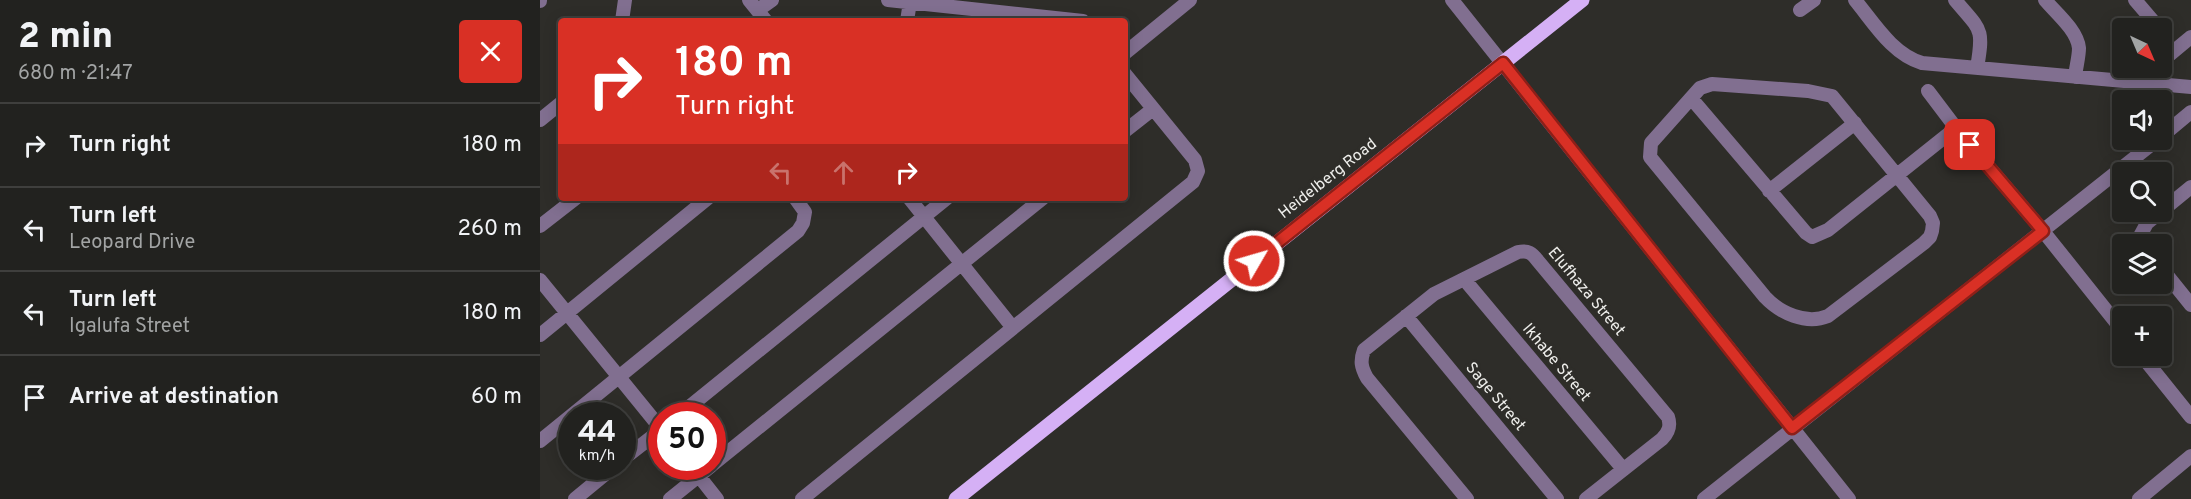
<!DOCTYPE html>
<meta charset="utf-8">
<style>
:root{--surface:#22221f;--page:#2e2f2c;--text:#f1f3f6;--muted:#a2a4a4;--line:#3f3f3d}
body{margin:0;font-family:Overpass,sans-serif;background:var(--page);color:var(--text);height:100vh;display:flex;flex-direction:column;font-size:22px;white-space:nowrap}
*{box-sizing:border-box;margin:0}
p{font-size:20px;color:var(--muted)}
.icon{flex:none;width:33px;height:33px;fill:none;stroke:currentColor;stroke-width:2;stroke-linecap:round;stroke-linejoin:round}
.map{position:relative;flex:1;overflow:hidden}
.sheet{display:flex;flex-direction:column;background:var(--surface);width:540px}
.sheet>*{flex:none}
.hud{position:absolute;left:18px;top:18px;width:570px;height:183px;border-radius:6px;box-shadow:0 3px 15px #0003,0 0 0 2px var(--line);background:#d93025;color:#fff;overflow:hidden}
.needle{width:39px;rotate:136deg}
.fabs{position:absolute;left:1572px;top:18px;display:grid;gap:12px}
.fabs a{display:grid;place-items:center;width:60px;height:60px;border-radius:6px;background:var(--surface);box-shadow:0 3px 15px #0003,0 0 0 2px var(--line);font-size:30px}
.speed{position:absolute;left:18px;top:402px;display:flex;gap:12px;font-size:30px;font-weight:700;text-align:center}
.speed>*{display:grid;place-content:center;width:78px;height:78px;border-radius:50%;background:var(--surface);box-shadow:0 3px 15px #0003,0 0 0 2px var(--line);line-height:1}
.speed small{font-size:15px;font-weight:400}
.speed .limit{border:9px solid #d22;background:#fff;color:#111}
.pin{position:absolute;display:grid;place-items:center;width:51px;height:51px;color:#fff;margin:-26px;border-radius:12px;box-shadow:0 3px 9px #0006}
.me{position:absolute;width:66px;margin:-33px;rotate:52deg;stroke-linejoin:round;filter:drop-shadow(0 0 4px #0008)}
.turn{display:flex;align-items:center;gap:21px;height:126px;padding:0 18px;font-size:27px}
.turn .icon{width:78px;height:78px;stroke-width:2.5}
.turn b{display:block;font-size:42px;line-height:51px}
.lanes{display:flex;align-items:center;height:57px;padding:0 18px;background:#0003;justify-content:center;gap:30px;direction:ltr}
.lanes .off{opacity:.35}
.round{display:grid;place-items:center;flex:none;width:63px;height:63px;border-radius:6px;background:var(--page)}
.head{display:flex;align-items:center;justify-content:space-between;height:102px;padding:0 18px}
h1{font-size:36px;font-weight:800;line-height:45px}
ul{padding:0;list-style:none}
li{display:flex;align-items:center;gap:18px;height:84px;padding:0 18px;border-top:2px solid var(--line)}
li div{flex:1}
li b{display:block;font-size:22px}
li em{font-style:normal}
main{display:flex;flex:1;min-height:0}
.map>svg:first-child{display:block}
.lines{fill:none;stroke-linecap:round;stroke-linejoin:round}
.minor{stroke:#816f90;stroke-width:14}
.major{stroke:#d5b0f5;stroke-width:15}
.route-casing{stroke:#8d1f18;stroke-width:15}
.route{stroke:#d93025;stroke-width:10}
.labels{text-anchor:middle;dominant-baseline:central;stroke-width:6;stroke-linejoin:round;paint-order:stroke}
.street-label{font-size:16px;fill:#eeeeeb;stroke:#2e2d29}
</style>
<main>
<section class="sheet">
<div class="head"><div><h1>2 min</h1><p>680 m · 21:47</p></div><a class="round" style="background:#d93025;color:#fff"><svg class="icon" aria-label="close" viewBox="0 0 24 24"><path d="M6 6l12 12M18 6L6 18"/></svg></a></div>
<ul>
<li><svg class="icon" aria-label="right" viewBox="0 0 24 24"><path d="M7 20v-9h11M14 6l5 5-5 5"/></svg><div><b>Turn right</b></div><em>180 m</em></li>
<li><svg class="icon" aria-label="left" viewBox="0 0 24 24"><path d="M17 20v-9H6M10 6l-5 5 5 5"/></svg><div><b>Turn left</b><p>Leopard Drive</p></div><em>260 m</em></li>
<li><svg class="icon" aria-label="left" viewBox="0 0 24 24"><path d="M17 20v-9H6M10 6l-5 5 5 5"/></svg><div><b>Turn left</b><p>Igalufa Street</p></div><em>180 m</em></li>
<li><svg class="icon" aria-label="arrive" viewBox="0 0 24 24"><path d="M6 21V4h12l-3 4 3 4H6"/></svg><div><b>Arrive at destination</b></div><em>60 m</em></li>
</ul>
</section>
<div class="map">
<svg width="1651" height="499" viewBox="0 0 1651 499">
<rect width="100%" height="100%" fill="#2e2d29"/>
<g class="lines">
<!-- minor -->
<path class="minor" d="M209 0 226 21
M348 0 543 21
M912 0 1309 499
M1315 0C1334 23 1352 54 1382 63L1651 87
M1415 0C1441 31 1444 27 1437 68
M1505 0C1516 13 1537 30 1539 48 1539 57 1536 67 1535 77
M1595 0 1619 28
M0 1V0
M218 10 232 0
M1260 10 1274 0
M82 21 85 0
M367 21 370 2
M585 53 650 0
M1622 61 1651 37
M1607 83 1614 68
M1172 84 1268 91 1292 96 1390 216 1393 223 1392 231 1390 237 1384 243 1288 316C1266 325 1240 313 1225 297L1110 157 1111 143 1160 88Z
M1388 91 1416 128 1503 231 1582 330
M1151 98 1266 233 1272 237 1288 230 1416 128
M0 120 21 103
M585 131 613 109
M1622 136 1651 112
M1229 191 1315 123
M369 198 473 328
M0 226 36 198
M1602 244 1600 236 1607 223 1651 187
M1622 269 1651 305
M924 279 1083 469
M0 280 122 430
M866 316 1017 499
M0 335 168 198
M1602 356 1651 417
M138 416 407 198
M0 441 258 231 263 223 265 212 255 198
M82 460 122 429
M172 465 503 198
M151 466 177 499
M35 499 75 466
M130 499 171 466
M262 499 653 182 658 171 655 160 585 74
M927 499 827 378C821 367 820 361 824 350L894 294 978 252C988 250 992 253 998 261L1128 417C1131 426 1129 432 1122 439L1046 499
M1164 499 1617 140
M1599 499 1651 456"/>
<!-- major -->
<path class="major" d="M416 499 1042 0"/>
</g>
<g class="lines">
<!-- route casing -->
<g class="route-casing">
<path id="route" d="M714 261 963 63 1252 428 1503 231 1430 145"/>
</g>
<!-- route -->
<use href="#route" class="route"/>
</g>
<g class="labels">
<!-- street labels -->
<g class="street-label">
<text transform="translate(788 179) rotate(-38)">Heidelberg Road</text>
<text transform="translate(1046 292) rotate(50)">Elufhaza Street</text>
<text transform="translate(1016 363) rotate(50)">Ikhabe Street</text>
<text transform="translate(955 397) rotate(50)">Sage Street</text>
</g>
</g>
</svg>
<div class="fabs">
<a><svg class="needle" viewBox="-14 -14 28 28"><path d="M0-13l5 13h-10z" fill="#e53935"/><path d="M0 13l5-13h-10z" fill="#a2a4a4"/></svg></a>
<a><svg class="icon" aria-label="sound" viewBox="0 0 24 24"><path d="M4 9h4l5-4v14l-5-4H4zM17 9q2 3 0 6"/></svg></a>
<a><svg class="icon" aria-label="search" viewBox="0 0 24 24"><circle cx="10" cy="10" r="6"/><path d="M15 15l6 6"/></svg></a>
<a><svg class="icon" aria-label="layers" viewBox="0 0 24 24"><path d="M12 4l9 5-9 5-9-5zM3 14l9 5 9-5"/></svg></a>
<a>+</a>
</div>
<div class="speed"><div>44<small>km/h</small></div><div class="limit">50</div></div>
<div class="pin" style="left:1430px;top:145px;background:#d93025"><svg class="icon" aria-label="arrive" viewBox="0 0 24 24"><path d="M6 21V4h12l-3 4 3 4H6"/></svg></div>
<svg class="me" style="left:714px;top:261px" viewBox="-20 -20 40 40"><circle r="17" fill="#d93025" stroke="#fff" stroke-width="3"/><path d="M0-11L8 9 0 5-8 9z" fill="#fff"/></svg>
<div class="hud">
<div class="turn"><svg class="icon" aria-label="right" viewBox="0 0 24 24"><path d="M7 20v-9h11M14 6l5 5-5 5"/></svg><div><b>180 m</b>Turn right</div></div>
<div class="lanes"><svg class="icon off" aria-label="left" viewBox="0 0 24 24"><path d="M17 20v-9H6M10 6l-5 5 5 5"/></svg><svg class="icon off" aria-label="ahead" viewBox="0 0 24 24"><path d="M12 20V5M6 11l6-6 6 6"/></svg><svg class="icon" aria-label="right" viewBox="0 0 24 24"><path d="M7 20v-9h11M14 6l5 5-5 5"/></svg></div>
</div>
</div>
</main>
